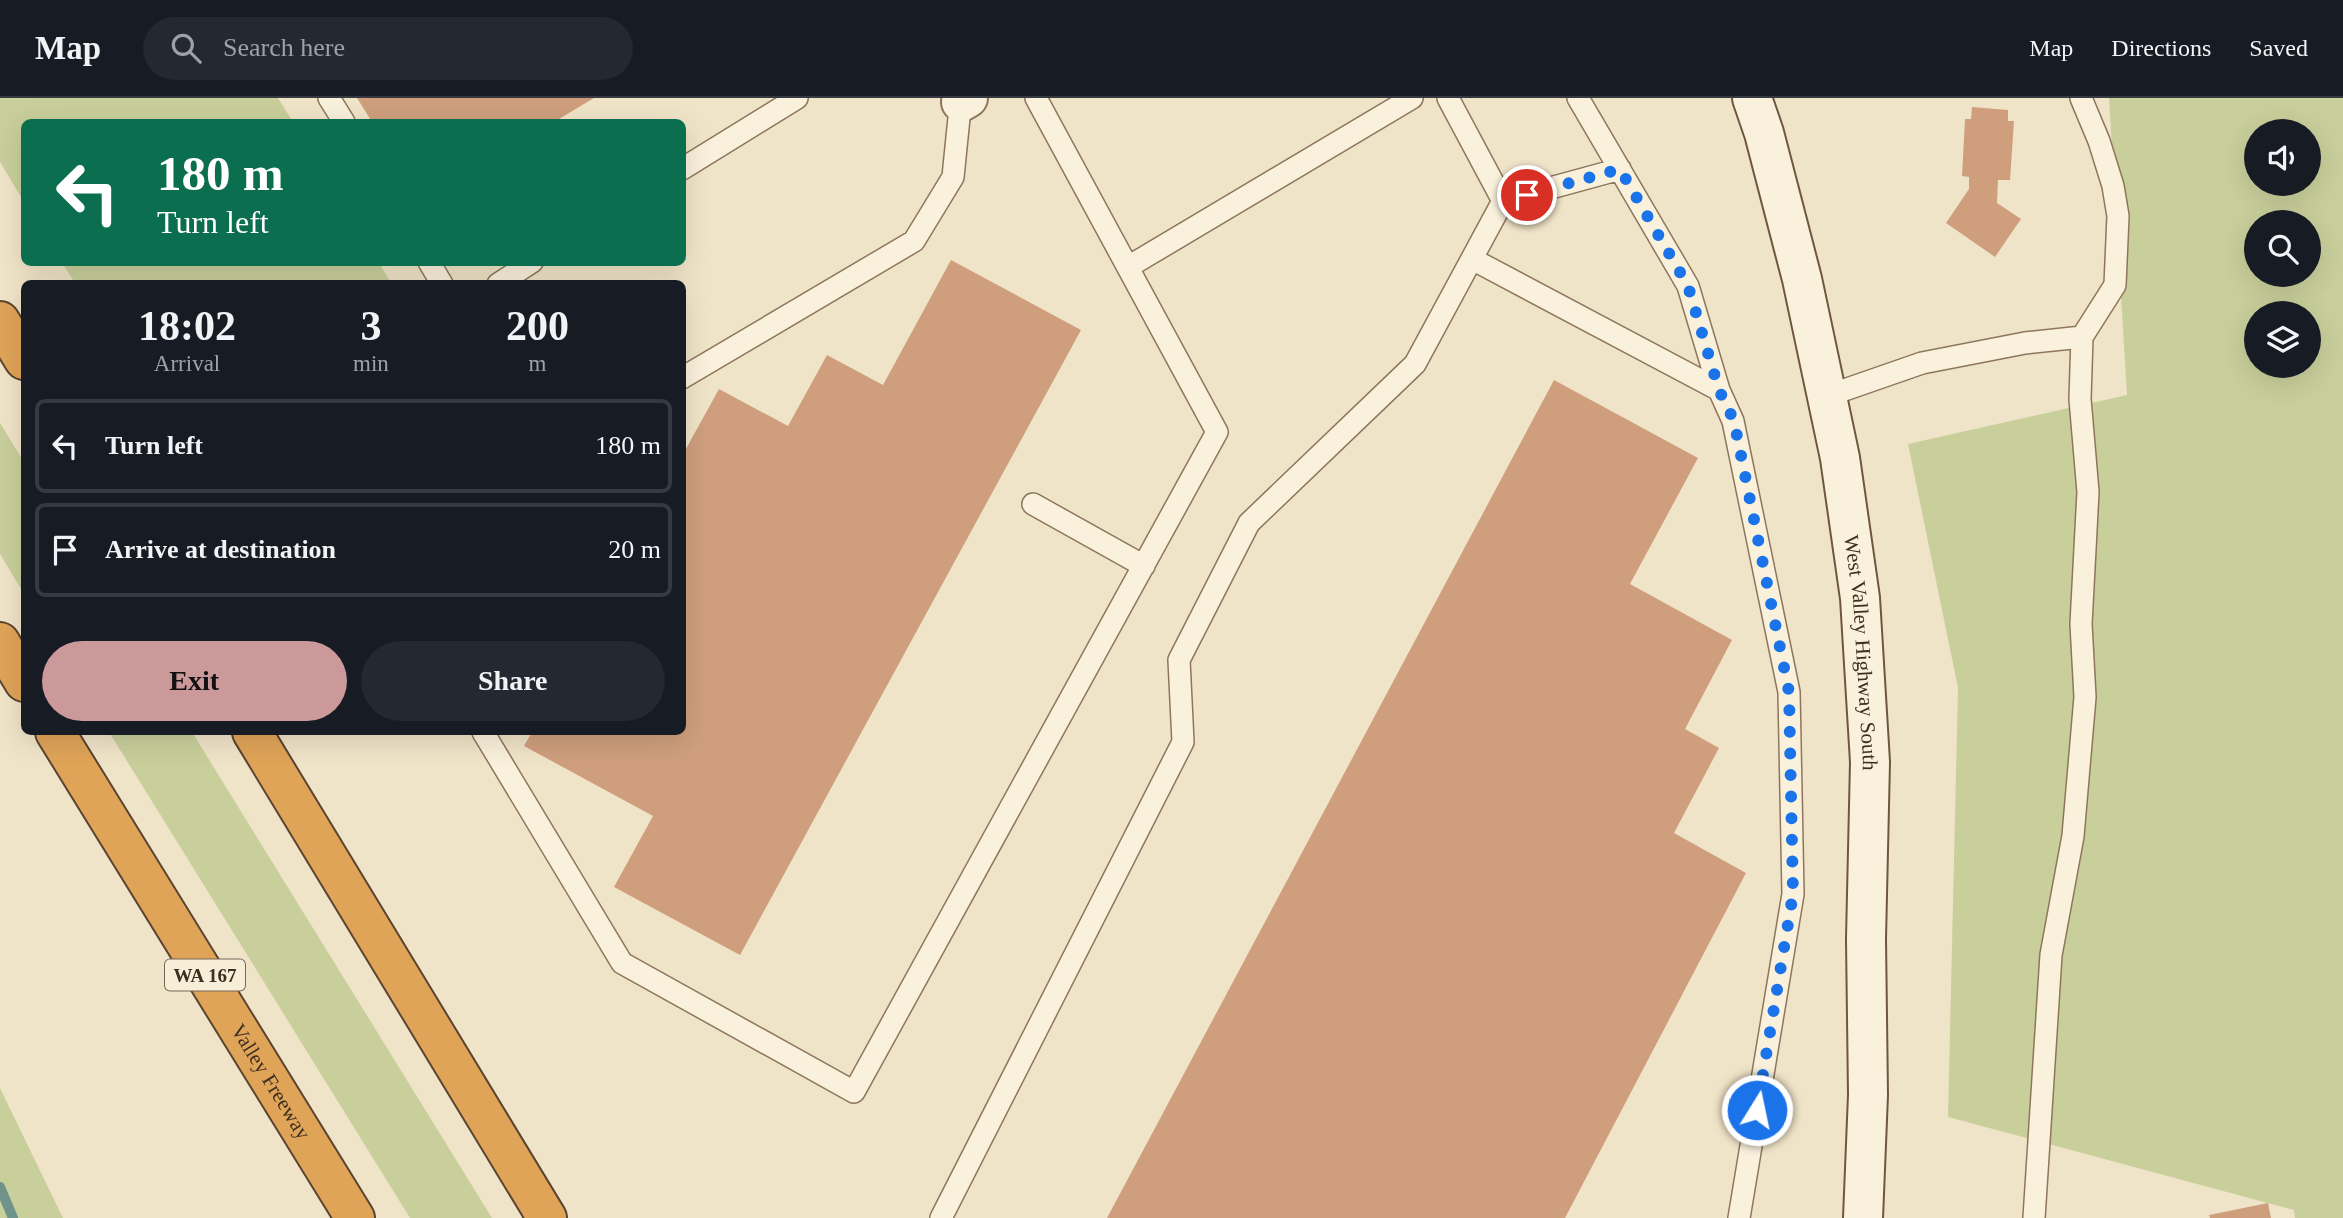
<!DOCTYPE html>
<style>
:root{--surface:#171b24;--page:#242831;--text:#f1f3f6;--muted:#9ea1a6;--line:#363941;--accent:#cc999b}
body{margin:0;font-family:Georgia,serif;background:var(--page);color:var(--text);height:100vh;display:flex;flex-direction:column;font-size:26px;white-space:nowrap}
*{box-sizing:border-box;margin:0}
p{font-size:23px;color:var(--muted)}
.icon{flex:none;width:38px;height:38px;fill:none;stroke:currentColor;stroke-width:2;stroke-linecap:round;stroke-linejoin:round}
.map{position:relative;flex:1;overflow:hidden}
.panel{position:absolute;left:21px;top:182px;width:665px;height:455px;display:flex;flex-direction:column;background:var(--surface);border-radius:10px;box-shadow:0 7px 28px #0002}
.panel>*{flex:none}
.banner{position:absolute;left:21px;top:21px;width:665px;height:147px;border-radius:10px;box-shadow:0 7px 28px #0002;background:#0b6e4f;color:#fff;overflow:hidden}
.buttons{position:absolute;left:2244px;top:21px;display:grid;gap:14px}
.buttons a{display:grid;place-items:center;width:77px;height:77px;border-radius:50%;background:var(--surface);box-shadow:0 7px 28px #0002;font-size:35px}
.pin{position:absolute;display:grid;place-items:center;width:60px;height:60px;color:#fff;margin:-30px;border:4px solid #fff;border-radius:50%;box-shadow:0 2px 7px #0007}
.me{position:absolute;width:77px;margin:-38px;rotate:10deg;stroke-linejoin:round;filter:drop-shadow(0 0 5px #0008)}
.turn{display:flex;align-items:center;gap:24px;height:147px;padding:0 21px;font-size:32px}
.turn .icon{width:91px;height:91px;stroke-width:2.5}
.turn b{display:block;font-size:49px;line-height:60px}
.eta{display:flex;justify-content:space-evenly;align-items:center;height:119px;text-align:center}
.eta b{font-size:42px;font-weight:700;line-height:49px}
.button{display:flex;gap:14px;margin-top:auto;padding:14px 21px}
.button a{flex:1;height:80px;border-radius:42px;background:var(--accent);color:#111;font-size:28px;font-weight:700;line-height:80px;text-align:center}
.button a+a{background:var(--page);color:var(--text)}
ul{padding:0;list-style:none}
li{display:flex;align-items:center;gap:21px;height:94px;margin:0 14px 10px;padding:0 7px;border:4px solid var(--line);border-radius:10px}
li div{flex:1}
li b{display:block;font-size:26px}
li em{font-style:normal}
header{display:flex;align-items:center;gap:42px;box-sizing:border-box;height:98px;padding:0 35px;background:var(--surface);border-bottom:2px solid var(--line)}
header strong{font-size:33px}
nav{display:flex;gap:38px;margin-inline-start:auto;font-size:24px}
.search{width:490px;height:63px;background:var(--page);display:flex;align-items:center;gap:18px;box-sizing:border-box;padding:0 24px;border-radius:38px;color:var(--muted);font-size:26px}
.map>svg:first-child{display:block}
.green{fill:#c9cf9b;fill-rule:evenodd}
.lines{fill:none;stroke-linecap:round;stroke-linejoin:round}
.stream{stroke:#6f938a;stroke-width:10}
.building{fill:#cf9f7d}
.lane-casing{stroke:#8d765c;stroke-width:24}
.street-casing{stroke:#8d765c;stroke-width:42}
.secondary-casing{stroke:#6f573f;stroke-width:42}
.highway-casing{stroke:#5b4430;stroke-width:42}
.lane{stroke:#faf1dc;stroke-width:21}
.street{stroke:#faf1dc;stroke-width:38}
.secondary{stroke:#faf1dc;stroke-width:38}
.highway{stroke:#e0a458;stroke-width:38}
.route{stroke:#1a73e8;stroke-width:12;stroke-dasharray:0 21.6}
.labels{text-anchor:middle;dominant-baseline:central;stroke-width:7;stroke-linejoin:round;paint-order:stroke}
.shield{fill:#f7eed8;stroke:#756857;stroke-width:2}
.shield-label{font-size:19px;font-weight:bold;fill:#3d2e20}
.street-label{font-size:21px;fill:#3d2e20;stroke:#f7eed8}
</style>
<header>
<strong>Map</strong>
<div class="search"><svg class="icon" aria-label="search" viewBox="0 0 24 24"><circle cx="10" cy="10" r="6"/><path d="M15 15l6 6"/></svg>Search here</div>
<nav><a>Map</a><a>Directions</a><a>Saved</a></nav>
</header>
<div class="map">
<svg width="2343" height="1120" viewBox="0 0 2343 1120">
<rect width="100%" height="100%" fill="#f0e4c8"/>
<!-- green -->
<path class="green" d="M0 0H278L293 24H24V104L0 64Z
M2109 0H2343V1120H2295L2294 1112 1948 1019 1958 590 1908 346 2127 297ZM2256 33H2308V86H2256ZM2256 124H2308V177H2256ZM2256 215H2308V268H2256Z
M62 165H379L391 185H75Z
M0 325 24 364V496L0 456Z
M109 634H192L492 1120H410Z
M0 990 63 1120H0Z"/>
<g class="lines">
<!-- stream -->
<path class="stream" d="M0 1089 13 1120"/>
</g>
<!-- building -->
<path class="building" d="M357 0H594L554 24H372Z
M1972 9 2008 12V23H2014L2010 82H1998L1997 105 2021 121 1995 159 1946 125 1969 91V79L1962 78 1965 21H1971Z
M951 162 1081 232 740 857 614 789 653 718 524 648 532 634H682V358L719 291 788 328 827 257 883 287Z
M1554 282 1698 360 1630 486 1732 542 1685 631 1719 650 1674 735 1746 775 1565 1120H1107Z
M2268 1105 2271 1120H2210L2209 1117Z"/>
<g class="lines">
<!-- lane casing -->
<g class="lane-casing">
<path id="lane" d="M329 0 344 24
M682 71 797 0
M1503 103 1620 71
M1472 161 1719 292 1688 188 1578 0
M429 164 442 186
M1128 169 1412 0
M498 186 532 164
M682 280 914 143 953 79 961 0
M1719 292 1733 323 1789 594 1793 796 1739 1120
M1827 298 1922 265 2025 245 2082 239 2115 187 2118 118 2113 88 2099 43 2081 0
M1033 406 1144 468
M483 634 622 865 854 994 1217 334 1036 0
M941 1120 1183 644 1179 562 1249 425 1415 266 1503 103 1448 0
M2034 1120 2051 857 2073 738 2085 599 2081 526 2088 394 2080 301 2082 239"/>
</g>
<!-- street casing -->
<g class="street-casing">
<path id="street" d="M961 4 968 0"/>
</g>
<!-- secondary casing -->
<g class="secondary-casing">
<g id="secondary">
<path id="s1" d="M1752 0 1764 35 1802 181 1840 360 1860 500 1870 664 1866 841 1868 997 1863 1120"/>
</g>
</g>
<!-- highway casing -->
<g class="highway-casing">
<g id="highway">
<path d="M0 223 24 262"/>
<path d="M0 544 24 584"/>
<path id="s2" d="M55 634 355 1120"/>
<path d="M252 634 547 1120"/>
</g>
</g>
<!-- lane -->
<use href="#lane" class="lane"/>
<!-- street -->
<use href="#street" class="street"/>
<!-- secondary -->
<use href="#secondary" class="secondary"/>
<!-- highway -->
<use href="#highway" class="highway"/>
</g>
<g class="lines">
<!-- route -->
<path class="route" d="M1527 97 1620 71 1688 188 1719 292 1734 323 1789 594 1793 796 1757 1012"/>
</g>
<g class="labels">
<!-- shield labels -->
<rect class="shield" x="165" y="861.5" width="80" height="31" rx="5"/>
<g class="shield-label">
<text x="205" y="877">WA 167</text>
</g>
<!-- street labels -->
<g class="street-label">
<text stroke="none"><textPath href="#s1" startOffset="567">West Valley Highway South</textPath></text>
<text stroke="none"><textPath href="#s2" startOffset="411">Valley Freeway</textPath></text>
</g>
</g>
</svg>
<div class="buttons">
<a><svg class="icon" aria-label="sound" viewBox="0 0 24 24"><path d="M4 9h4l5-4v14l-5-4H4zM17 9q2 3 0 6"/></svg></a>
<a><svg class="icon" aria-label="search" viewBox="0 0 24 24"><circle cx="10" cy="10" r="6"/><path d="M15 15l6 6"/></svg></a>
<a><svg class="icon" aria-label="layers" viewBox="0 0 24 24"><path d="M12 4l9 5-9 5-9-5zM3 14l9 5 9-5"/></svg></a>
</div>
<div class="pin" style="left:1527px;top:97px;background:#d93025"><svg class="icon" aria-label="arrive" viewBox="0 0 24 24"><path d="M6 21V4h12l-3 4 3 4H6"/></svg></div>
<svg class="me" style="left:1757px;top:1012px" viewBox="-20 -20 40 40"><circle r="17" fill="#1a73e8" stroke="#fff" stroke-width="3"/><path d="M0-11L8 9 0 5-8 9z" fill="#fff"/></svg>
<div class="banner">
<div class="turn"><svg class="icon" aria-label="left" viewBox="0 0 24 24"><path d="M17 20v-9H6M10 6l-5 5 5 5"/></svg><div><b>180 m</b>Turn left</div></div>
</div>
<section class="panel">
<div class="eta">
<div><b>18:02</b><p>Arrival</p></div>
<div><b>3</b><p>min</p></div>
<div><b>200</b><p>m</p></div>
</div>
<ul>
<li><svg class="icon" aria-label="left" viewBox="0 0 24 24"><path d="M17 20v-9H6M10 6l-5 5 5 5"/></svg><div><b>Turn left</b></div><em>180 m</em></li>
<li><svg class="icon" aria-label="arrive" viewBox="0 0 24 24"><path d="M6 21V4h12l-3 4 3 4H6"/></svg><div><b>Arrive at destination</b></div><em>20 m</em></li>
</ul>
<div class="button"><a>Exit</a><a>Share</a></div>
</section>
</div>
